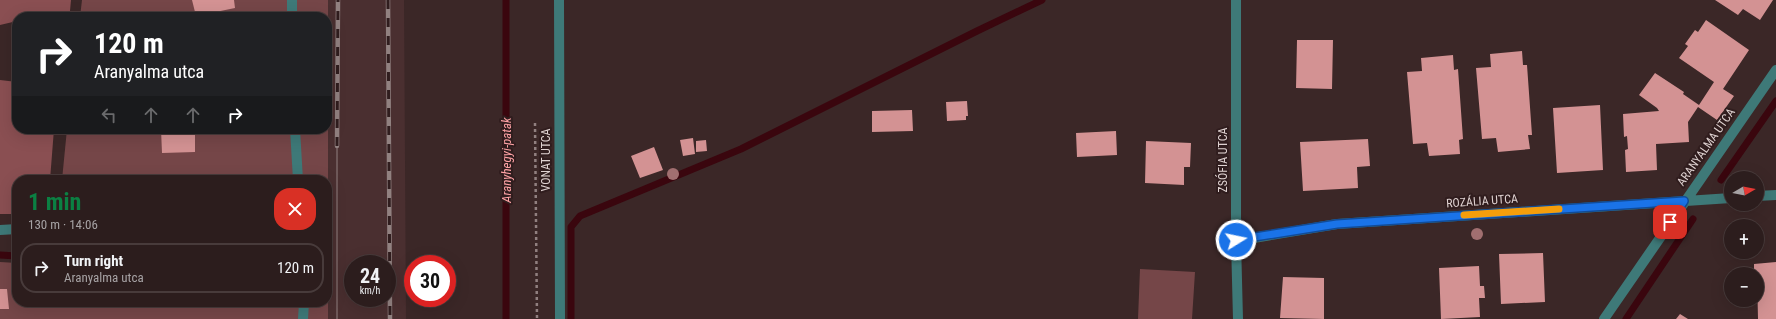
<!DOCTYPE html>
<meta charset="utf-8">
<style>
:root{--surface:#2c1d1d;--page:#342626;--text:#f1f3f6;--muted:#a6a2a4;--line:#483b3b;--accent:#0b8043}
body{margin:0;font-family:"Roboto Condensed",sans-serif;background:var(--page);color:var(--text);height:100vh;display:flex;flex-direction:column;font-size:15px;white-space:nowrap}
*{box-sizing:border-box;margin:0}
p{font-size:13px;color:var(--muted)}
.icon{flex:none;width:22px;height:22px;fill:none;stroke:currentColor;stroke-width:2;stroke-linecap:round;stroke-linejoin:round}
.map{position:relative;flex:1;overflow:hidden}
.panel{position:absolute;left:12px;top:175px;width:320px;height:132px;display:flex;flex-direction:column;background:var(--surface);border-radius:16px;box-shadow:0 4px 16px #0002,0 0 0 1px var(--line)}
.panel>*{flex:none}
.banner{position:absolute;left:12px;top:12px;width:320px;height:122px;border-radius:16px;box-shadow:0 4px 16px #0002,0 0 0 1px var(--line);background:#202124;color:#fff;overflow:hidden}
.needle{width:26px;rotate:80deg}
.tools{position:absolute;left:1724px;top:171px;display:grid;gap:8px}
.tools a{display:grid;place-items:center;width:40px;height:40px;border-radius:50%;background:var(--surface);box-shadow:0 4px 16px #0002,0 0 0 1px var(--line);font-size:20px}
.speed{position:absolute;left:344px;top:255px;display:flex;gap:8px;font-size:20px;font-weight:700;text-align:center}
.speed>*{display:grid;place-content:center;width:52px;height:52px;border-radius:50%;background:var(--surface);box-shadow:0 4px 16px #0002,0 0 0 1px var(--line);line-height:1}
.speed small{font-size:10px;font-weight:400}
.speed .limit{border:6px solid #d22;background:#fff;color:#111}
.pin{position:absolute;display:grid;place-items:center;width:34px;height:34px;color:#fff;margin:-17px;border-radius:8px;box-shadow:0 2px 6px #0006}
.me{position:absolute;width:44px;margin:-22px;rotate:80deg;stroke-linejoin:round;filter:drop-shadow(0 0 3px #0008)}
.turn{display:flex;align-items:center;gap:14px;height:84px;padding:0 16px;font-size:18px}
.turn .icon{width:52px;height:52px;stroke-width:2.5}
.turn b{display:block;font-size:28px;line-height:34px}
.lanes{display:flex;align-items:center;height:38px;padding:0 16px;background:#0003;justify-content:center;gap:20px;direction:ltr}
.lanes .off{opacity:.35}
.round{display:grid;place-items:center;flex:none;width:42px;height:42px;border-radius:16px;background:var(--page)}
.summary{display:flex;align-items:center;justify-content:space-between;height:68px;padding:0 16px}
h1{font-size:24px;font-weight:700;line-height:30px;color:var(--accent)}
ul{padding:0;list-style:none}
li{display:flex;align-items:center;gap:12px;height:50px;margin:0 8px 6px;padding:0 8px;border:2px solid var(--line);border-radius:16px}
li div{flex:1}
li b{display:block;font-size:15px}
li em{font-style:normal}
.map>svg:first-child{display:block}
.built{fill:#4a2f30;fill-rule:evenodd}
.green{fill:#754648}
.forest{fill:#8a4f52}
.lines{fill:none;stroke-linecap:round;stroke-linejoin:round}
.stream{stroke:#3a060e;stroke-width:7}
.building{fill:#d39293}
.path{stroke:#918080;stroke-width:2.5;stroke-dasharray:3 3;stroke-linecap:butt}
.minor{stroke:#3e7978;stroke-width:10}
.tram{stroke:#918180;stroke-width:1}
.rail-casing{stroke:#918180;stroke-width:4.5}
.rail{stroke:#301d1e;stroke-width:3;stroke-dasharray:9;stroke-linecap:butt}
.tree{fill:#a16f70}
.route-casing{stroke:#114b97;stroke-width:10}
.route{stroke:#1a73e8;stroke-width:7}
.slow{stroke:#f59e0b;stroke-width:7}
.labels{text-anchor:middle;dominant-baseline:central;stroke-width:4;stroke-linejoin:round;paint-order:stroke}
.street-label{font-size:12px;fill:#dfd2d1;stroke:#301d1e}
.water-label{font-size:13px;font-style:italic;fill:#fea2a5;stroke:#301d1e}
</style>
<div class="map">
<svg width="1776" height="319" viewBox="0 0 1776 319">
<rect width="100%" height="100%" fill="#3b2727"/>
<!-- built -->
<path class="built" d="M328 0H404L406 319H328ZM353 264H387V298H353Z"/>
<!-- green -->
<path class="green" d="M82 0H328V319H0V262L17 263V302H327V180H62L67 129H327V17H80Z
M1140 269 1195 272 1192 319H1138Z"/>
<!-- forest -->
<path class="forest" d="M0 0H71L70 11 39 17H17V21L0 25Z
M0 80 17 82V129H54L50 180H17V214H0Z"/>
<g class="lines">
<!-- stream -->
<path class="stream" d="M1721 180 1776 101
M0 255 17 256
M506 319V0
M571 319V227L580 216 741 149 977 31 1042 0
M1626 319 1693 219"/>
</g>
<!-- building -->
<path class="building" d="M192 0H234L235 8 196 16Z
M1715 0H1773L1760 20 1743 9 1738 15Z
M1706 20 1749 50 1723 89 1734 96 1717 120 1698 107 1688 122 1689 142 1656 144 1657 170 1626 172 1625 150 1628 149 1627 136 1624 137 1623 114 1659 111 1657 108 1639 95 1655 73 1684 92 1683 94 1699 105 1714 82 1679 58 1688 46 1685 44 1695 30 1698 32Z
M1297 40H1333L1332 89 1296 88Z
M1522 51 1523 65H1527L1532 135H1528L1530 149 1498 152 1496 138 1482 139 1476 68 1491 67 1490 54Z
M1453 55 1454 70 1458 69 1463 139 1459 140 1460 154 1429 156 1427 143 1413 144 1407 72 1422 71 1421 58Z
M967 101 968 116H966V120L947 121 946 102Z
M1600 105 1603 170 1557 173 1553 108Z
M912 110 913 131 872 132V111Z
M161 129H195V152L162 153Z
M1116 131 1117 155 1077 157 1076 133Z
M693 138 695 154 683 156 680 140Z
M1368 139 1370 166 1357 167 1358 188 1303 191 1300 142Z
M706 140 707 151 696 152V141Z
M1146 141 1191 143 1190 167H1184V185L1145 183Z
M654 147 663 170 640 178 631 156Z
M1543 253 1545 302 1501 304 1499 254Z
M1776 262V319H1758L1757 274H1754V264Z
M1479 266 1480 286H1484L1485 298H1479L1480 317 1441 319 1439 268Z
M1283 277 1324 278V319L1280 318Z
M0 289H7L9 309H0Z
M1680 314 1688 319H1676Z"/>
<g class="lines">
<!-- path -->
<path class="path" d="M535 123 537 319"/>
<!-- minor -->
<path class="minor" d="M292 0V17
M559 0 560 319
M1236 0V241L1238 319
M295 129 298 180
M1757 196 1776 195
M0 230 17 229
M1236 241 1337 224 1731 198
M303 319 304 302
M1604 319 1776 70"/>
<!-- tram -->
<path class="tram" d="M337 319V146"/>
<!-- rail casing -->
<g class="rail-casing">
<path id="rail" d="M388 0 390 319
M337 146 338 0"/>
</g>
<!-- rail -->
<use href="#rail" class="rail"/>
</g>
<!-- trees -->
<g class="tree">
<circle cx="673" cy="174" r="6"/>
<circle cx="1477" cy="234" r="6"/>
</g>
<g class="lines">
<!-- route casing -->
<g class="route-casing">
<path id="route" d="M1236 240 1337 224 1684 201 1670 222"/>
</g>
<!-- route -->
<use href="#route" class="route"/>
<!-- slow -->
<path class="slow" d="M1464 215 1559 209"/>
</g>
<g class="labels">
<!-- street labels -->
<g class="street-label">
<text transform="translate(1706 147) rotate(-55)">ARANYALMA UTCA</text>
<text transform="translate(546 160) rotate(-90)">VONAT UTCA</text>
<text transform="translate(1223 160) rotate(-90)">ZSÓFIA UTCA</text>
<text transform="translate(1482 201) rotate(-4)">ROZÁLIA UTCA</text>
</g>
<!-- water labels -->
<g class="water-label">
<text transform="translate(506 160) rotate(-90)">Aranyhegyi-patak</text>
</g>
</g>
</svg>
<div class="tools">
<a><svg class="needle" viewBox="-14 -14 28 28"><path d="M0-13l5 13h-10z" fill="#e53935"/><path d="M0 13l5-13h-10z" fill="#a6a2a4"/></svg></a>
<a>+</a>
<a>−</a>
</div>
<div class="speed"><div>24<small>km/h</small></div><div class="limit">30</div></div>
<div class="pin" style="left:1670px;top:222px;background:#d93025"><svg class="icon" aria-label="arrive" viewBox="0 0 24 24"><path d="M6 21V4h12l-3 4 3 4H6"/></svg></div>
<svg class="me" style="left:1236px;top:240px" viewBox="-20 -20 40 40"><circle r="17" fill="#1a73e8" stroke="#fff" stroke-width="3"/><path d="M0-11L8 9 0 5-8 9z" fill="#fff"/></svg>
<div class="banner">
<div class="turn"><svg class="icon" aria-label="right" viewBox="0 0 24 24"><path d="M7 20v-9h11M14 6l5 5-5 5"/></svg><div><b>120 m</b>Aranyalma utca</div></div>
<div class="lanes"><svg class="icon off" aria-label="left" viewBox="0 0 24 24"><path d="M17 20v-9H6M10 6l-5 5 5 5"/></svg><svg class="icon off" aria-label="ahead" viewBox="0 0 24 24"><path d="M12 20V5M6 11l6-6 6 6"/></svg><svg class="icon off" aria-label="ahead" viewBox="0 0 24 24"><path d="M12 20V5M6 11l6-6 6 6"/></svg><svg class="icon" aria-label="right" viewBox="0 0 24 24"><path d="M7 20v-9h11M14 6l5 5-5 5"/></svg></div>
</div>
<section class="panel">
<div class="summary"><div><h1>1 min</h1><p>130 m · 14:06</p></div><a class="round" style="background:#d93025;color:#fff"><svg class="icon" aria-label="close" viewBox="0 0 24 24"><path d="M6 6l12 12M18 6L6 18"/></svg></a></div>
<ul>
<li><svg class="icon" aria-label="right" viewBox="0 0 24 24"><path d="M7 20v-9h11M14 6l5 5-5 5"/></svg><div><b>Turn right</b><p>Aranyalma utca</p></div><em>120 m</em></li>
</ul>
</section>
</div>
